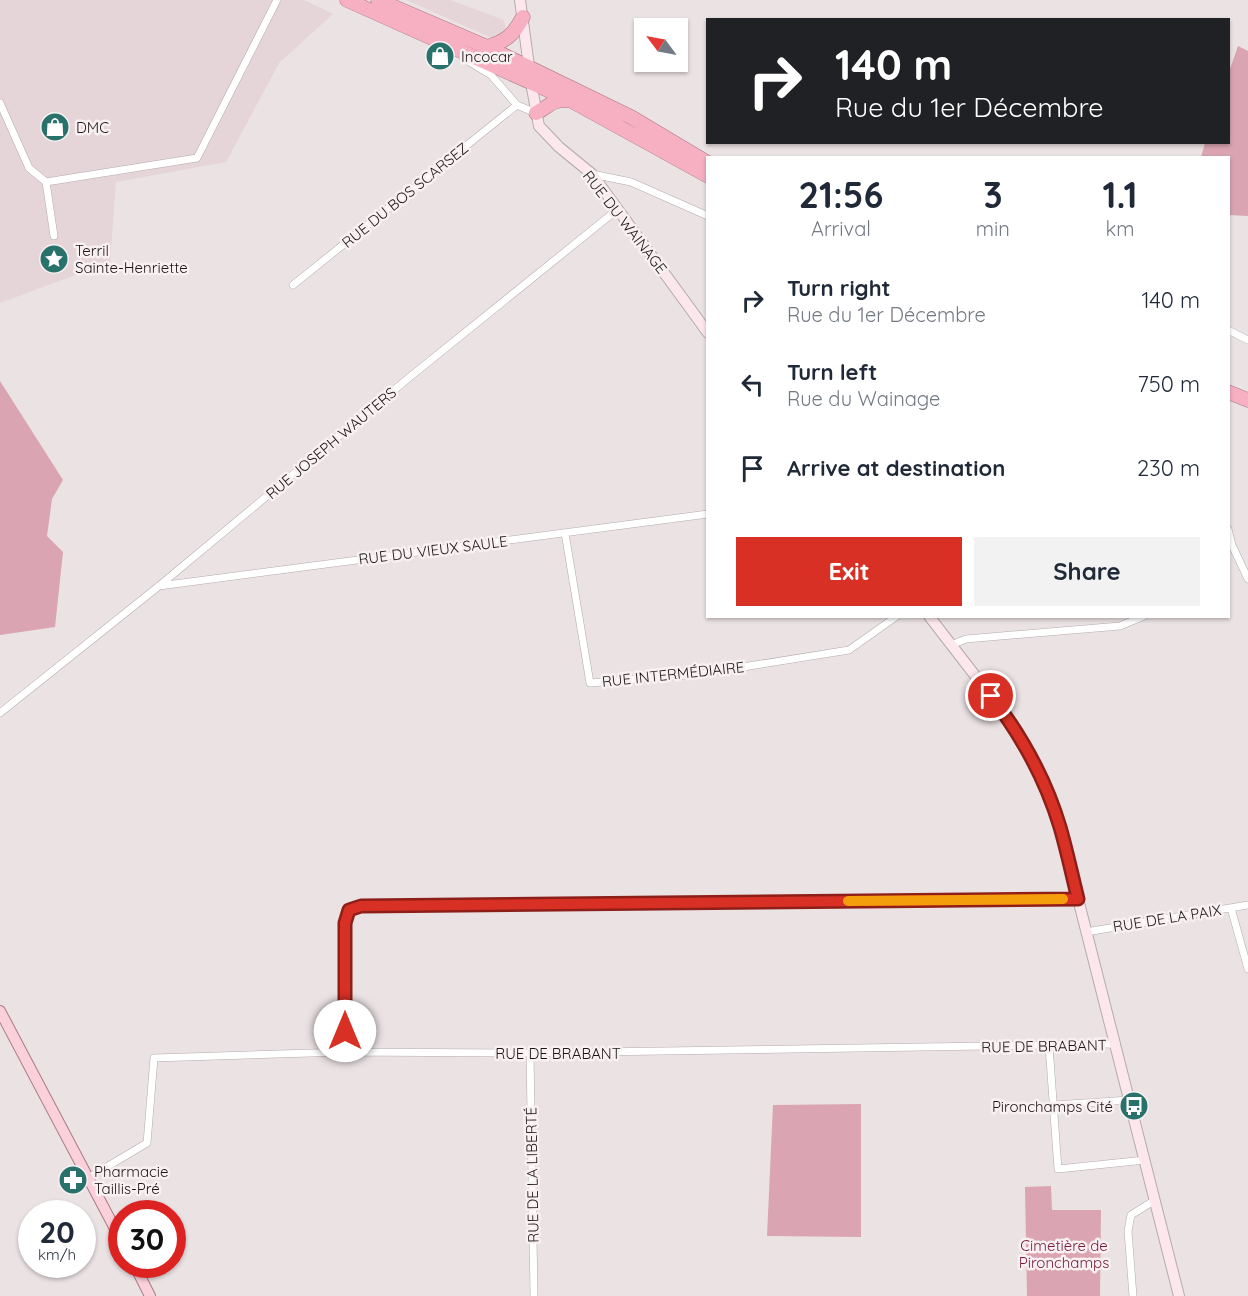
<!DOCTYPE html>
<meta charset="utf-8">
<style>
:root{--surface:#fff;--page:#f2f2f3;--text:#1f2937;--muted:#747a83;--accent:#d93025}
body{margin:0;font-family:Quicksand,sans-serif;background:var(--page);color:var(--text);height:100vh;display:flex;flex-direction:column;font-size:22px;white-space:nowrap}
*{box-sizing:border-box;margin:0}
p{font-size:20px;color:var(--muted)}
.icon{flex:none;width:33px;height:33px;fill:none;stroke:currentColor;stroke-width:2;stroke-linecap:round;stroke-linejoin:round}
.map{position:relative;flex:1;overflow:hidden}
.side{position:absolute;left:706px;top:156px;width:524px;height:462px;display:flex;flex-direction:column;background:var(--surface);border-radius:0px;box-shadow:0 2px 4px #0004}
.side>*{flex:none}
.top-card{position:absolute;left:706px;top:18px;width:524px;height:126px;border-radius:0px;box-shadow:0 2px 4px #0004;background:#202124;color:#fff;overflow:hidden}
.needle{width:39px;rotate:302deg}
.controls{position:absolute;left:634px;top:18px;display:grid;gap:12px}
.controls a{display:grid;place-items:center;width:54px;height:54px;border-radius:0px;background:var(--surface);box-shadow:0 2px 4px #0004;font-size:30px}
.speed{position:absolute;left:18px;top:1200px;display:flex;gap:12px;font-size:30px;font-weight:700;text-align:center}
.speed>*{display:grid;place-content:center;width:78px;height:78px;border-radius:50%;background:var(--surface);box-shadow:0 2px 4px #0004;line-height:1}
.speed small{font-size:15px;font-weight:400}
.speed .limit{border:9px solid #d22;background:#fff;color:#111}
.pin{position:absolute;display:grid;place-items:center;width:51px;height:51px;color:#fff;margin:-26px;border:3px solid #fff;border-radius:50%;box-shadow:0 2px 6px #0007}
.me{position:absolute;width:66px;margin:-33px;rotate:0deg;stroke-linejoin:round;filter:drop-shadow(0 0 4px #0008)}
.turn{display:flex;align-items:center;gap:21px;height:126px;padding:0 30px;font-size:27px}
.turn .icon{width:78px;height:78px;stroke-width:2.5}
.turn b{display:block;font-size:42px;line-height:51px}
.eta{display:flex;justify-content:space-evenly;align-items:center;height:102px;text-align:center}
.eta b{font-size:36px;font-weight:700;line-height:42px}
.action{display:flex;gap:12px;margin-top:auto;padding:12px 30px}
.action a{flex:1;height:69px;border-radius:0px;background:var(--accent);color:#fff;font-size:24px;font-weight:700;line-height:69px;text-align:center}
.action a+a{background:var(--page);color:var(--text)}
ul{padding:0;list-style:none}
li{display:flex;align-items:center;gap:18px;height:84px;padding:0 30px}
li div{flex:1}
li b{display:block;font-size:22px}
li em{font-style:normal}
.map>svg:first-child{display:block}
.built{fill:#e5d4d8}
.green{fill:#daa4b2}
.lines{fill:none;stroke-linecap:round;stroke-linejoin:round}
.street-casing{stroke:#b3abad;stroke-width:8}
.secondary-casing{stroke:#b3abad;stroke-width:12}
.primary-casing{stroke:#a97a86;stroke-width:12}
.highway-casing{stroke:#a97a86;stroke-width:15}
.street{stroke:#fff;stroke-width:7}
.secondary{stroke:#fce7ed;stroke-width:10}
.primary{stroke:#fad0da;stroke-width:10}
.highway{stroke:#f6b0c2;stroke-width:14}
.route-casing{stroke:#8d1f18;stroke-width:15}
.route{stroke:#d93025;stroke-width:10}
.slow{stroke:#f59e0b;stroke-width:10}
.labels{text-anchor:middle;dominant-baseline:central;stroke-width:5;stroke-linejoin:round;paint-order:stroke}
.poi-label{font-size:15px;fill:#1a1718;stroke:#f9f0f2;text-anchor:start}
.street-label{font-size:15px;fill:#1a1718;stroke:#f9f0f2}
.park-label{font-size:15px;fill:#751a3d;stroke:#f9f0f2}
</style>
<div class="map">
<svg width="1248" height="1296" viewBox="0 0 1248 1296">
<rect width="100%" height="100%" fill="#ebe2e4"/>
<!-- built -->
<path class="built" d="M0 0H304L333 14 279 63 226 162 116 182 110 262 0 303Z
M406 0H450L504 20 508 45Z"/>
<!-- green -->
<path class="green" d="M1238 46 1248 51V216L1229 215 1228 158 1201 157 1205 143 1228 142 1229 72Z
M0 381 63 480 52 499 47 536 63 552 55 627 0 635Z
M861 1104V1237L767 1236 773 1105Z
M1051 1186 1052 1210H1101L1100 1296H1027L1025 1187Z"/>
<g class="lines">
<!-- street casing -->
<g class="street-casing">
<path id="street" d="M463 58 491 75 517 105 536 113
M0 103 29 168 46 182 54 236
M592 174 631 182 708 216
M46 182 197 158 277 0
M293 285 517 105
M1228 330 1248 340
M1228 529 1232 545 1248 579
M565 533 590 683 699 674 849 650 897 616
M159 586 708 514
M951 645 966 639 1120 626 1144 616
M0 713 159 586 411 376 618 209
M1231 908 1248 969
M1086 932 1248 905
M1049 1046 1058 1169 1145 1160
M344 1052 345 923 349 910 361 906 1078 899
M530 1053 534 1296
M1054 1105 1130 1100
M88 1178 147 1143 154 1058 344 1052 530 1053 1116 1044
M1133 1296 1128 1231 1131 1215 1155 1200"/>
</g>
<!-- secondary casing -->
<g class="secondary-casing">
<path id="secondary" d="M520 0 532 88 539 126 559 147 592 174 708 333
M929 616 1004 713 1036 766 1059 824 1179 1296"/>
</g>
<!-- primary casing -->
<g class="primary-casing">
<path id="primary" d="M0 1011 122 1242
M134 1264 150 1296"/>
</g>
<!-- highway casing -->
<g class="highway-casing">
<path id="highway" d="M347 0 570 100 708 176
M378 0 487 47 631 117 708 163
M487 47C507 41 513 35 523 17
M536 113C551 106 549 100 569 100
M1228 392 1248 400"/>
</g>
<!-- street -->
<use href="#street" class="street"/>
<!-- secondary -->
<use href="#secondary" class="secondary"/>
<!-- primary -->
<use href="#primary" class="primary"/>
<!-- highway -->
<use href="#highway" class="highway"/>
</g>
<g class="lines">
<!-- route casing -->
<g class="route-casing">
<path id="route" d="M345 1031V923L349 910 361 906 1078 899C1072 875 1067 851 1060 827 1046 780 1021 735 991 696"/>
</g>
<!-- route -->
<use href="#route" class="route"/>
<!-- slow -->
<path class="slow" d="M848 901 1063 899"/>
</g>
<!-- icons -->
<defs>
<g id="shop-disc" transform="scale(1.5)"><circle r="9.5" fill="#29726c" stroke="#f9f0f2"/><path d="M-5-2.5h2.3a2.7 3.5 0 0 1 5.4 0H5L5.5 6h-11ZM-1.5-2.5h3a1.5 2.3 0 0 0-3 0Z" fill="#fff"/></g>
<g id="sight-disc" transform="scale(1.5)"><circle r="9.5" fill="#29726c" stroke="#f9f0f2"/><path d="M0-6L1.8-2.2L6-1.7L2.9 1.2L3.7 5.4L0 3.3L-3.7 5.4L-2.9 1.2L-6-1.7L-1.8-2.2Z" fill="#fff"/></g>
<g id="bus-disc" transform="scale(1.5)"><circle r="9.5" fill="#29726c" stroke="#f9f0f2"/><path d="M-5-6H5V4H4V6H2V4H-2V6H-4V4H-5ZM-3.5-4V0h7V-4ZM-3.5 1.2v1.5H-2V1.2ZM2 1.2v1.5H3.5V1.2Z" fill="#fff"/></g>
<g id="pharmacy-disc" transform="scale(1.5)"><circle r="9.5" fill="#29726c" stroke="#f9f0f2"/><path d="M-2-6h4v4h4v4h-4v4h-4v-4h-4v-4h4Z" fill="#fff"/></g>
</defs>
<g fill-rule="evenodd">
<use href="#shop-disc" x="440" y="56"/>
<use href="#shop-disc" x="55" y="127"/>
<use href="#sight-disc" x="54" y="259"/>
<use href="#bus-disc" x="1134" y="1106"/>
<use href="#pharmacy-disc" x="73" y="1180"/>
</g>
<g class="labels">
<!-- poi labels -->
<g class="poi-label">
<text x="461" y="56">Incocar</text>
<text x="76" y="127">DMC</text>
<text x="75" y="250">Terril<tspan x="75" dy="17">Sainte-Henriette</tspan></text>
<text x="1113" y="1106" text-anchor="end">Pironchamps Cité</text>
<text x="94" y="1171">Pharmacie<tspan x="94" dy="17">Taillis-Pré</tspan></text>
</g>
<!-- street labels -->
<g class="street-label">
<text transform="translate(405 195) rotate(-39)">RUE DU BOS SCARSEZ</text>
<text transform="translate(625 222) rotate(52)">RUE DU WAINAGE</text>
<text transform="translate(331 443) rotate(-40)">RUE JOSEPH WAUTERS</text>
<text transform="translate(433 550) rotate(-7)">RUE DU VIEUX SAULE</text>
<text transform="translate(673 674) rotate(-6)">RUE INTERMÉDIAIRE</text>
<text transform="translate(1167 918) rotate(-9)">RUE DE LA PAIX</text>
<text transform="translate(1044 1046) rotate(-1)">RUE DE BRABANT</text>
<text x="558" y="1053">RUE DE BRABANT</text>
<text transform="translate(532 1175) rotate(-91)">RUE DE LA LIBERTÉ</text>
</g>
<!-- park labels -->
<g class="park-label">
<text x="1064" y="1245">Cimetière de<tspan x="1064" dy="17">Pironchamps</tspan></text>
</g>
</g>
</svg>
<div class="controls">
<a><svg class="needle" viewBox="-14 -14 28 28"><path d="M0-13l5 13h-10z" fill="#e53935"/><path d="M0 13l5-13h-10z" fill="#747a83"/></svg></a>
</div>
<div class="speed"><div>20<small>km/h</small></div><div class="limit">30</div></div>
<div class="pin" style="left:991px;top:696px;background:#d93025"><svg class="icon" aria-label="arrive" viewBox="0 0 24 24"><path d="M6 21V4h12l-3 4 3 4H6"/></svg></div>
<svg class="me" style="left:345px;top:1031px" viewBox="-20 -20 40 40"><circle r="19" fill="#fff"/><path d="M0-13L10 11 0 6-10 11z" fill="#d93025"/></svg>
<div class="top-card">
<div class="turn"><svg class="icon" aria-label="right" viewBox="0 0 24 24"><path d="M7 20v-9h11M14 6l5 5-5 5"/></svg><div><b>140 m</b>Rue du 1er Décembre</div></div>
</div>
<section class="side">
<div class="eta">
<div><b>21:56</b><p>Arrival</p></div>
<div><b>3</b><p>min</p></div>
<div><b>1.1</b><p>km</p></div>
</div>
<ul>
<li><svg class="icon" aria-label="right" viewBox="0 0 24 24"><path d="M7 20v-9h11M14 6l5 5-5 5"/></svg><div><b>Turn right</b><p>Rue du 1er Décembre</p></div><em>140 m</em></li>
<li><svg class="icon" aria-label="left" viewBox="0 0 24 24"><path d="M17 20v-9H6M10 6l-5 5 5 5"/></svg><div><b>Turn left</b><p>Rue du Wainage</p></div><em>750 m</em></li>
<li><svg class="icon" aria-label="arrive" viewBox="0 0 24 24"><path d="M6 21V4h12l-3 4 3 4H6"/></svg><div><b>Arrive at destination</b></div><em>230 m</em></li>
</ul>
<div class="action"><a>Exit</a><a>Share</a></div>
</section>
</div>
